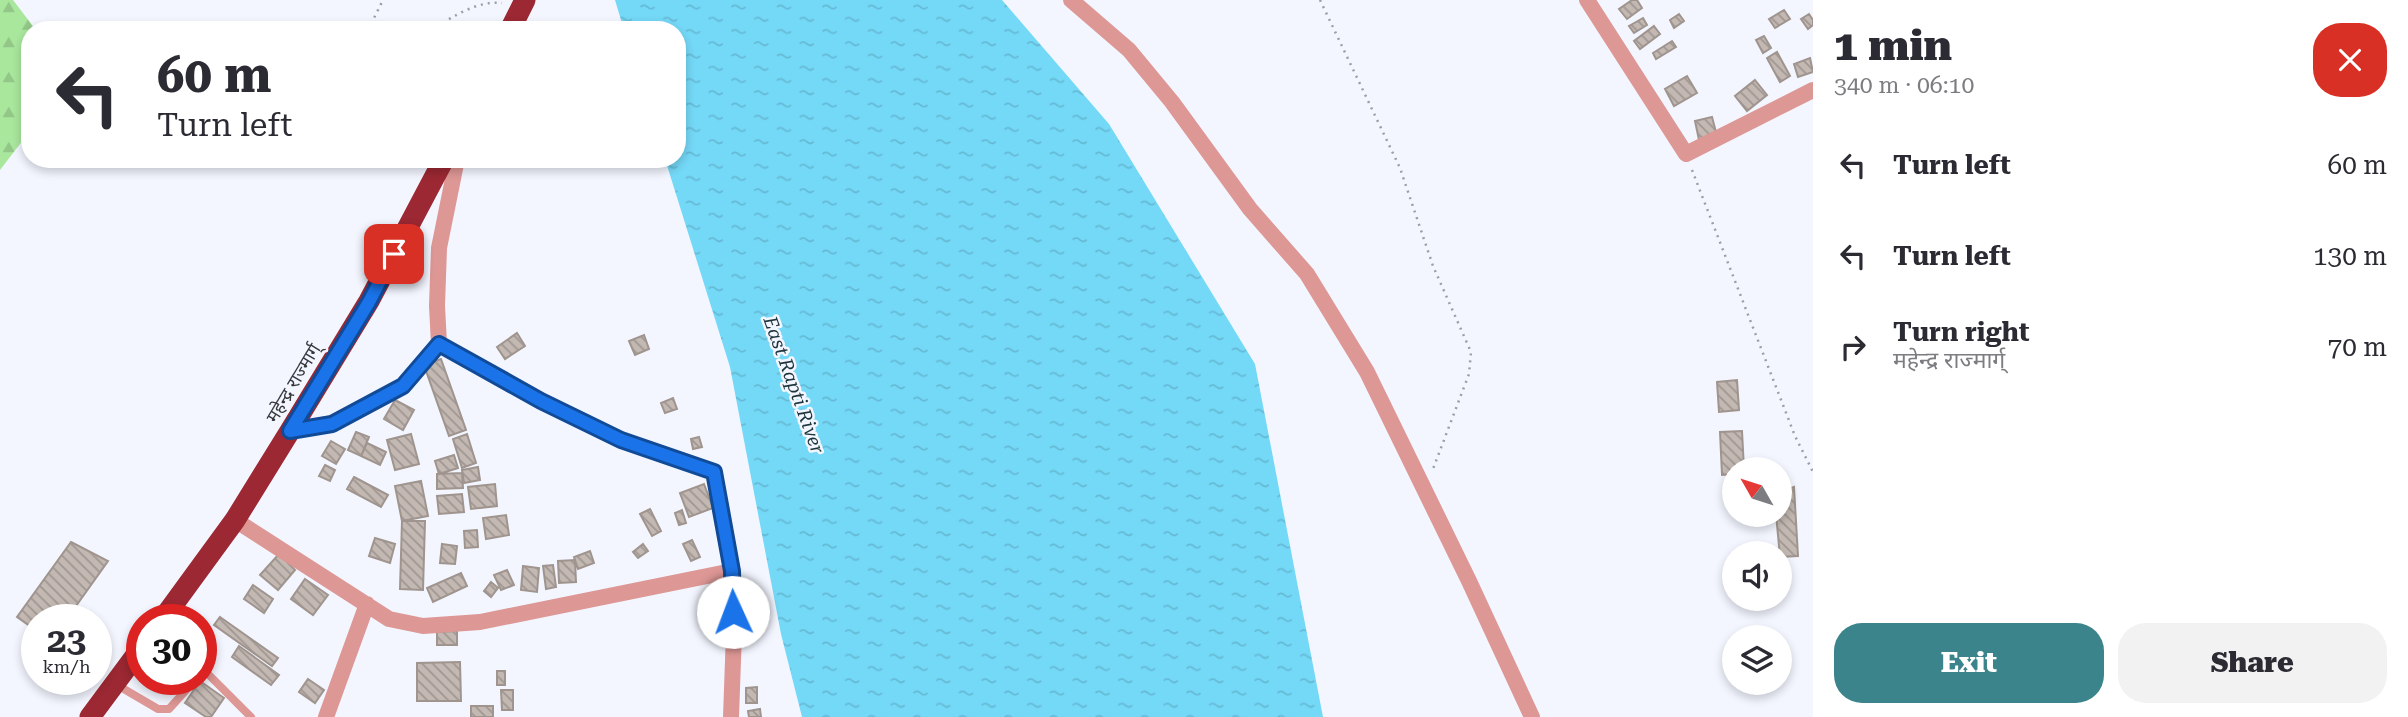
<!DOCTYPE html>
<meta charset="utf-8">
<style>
:root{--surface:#fff;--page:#f2f2f3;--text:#2b2b33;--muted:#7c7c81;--accent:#3c848b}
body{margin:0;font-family:"Roboto Serif","Noto Sans Devanagari",serif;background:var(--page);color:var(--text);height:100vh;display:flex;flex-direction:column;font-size:26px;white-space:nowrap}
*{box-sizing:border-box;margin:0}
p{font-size:23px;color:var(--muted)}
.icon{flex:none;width:38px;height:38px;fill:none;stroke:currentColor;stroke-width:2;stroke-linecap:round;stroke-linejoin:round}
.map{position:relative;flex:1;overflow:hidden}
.sheet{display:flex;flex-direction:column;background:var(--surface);width:595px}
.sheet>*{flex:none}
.hud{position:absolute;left:21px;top:21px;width:665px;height:147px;border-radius:28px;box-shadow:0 4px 10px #0003;background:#fff;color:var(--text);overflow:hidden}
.needle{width:46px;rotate:309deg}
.tools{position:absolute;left:1722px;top:457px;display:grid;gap:14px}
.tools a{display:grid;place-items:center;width:70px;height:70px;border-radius:50%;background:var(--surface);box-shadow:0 4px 10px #0003;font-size:35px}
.speed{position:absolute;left:21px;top:604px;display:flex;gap:14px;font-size:35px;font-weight:700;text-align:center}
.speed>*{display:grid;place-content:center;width:91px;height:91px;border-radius:50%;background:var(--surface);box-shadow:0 4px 10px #0003;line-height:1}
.speed small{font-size:18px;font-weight:400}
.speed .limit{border:10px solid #d22;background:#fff;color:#111}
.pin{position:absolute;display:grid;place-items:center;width:60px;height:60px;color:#fff;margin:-30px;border-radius:14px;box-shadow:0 4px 10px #0006}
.me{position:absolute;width:77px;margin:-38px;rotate:358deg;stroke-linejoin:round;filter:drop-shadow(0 0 5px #0008)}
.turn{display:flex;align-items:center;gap:24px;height:147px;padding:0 21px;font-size:32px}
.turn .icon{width:91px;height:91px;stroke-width:2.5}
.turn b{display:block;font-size:49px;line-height:60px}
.round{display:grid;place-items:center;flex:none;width:74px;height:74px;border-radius:28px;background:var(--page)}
.overview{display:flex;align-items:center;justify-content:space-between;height:119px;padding:0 21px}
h1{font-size:42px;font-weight:800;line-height:52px}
.primary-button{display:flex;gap:14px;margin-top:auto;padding:14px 21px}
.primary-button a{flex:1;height:80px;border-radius:28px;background:var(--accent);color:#fff;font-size:28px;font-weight:800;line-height:80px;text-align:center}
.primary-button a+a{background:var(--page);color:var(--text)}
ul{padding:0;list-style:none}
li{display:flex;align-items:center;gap:21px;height:91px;padding:0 21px}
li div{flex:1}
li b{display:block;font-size:26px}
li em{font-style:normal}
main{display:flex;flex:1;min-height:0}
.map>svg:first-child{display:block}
.forest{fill:url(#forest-firs)}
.water{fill:url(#water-ripples)}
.building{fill:url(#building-back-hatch);stroke:#9f948e;stroke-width:2}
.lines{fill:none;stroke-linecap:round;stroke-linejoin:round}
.path{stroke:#9b9ea4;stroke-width:2.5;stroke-dasharray:2 5;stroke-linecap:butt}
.lane{stroke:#dd9795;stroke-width:8}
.street{stroke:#dd9795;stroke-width:16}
.highway{stroke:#9b2832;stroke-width:21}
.route-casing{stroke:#114b97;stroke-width:18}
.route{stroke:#1a73e8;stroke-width:12}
.labels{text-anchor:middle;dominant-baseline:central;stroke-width:5;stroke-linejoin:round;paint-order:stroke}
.street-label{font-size:18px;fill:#36383c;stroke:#f3f6ff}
.water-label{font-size:19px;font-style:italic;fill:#1d343b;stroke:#f3f6ff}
</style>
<main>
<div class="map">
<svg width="1813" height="717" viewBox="0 0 1813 717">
<defs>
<pattern id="forest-firs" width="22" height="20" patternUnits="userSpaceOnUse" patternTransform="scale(1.75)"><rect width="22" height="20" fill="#a9e79d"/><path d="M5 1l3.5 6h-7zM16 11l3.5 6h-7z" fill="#92c788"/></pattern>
<pattern id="water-ripples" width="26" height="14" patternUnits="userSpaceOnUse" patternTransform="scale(1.75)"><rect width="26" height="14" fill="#74d8f7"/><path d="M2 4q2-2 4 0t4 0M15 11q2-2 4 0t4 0" fill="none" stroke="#65bad5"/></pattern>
<pattern id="building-back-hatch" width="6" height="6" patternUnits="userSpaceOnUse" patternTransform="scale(1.75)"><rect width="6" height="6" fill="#c3b8b2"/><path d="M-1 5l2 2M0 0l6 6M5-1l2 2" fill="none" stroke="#9f9792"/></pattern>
</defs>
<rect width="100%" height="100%" fill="#f3f6ff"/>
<!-- forest -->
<path class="forest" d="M0 0H13L36 30H30V131L0 170Z"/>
<!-- water -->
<path class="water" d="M615 0H1002L1109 124 1255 364 1323 717H802L781 634 730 367 665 159H677V30H624Z"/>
<!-- building -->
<path class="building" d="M1632 0H1637L1642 8 1627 19 1619 9Z
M1784 10 1790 19 1775 28 1769 19Z
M1679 14 1684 21 1674 28 1670 20Z
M1809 14 1813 20V25L1808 29 1801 19Z
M1643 18 1647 25 1634 33 1629 26Z
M1654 26 1660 34 1640 49 1634 41Z
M1764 36 1771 48 1763 53 1756 40Z
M1672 41 1676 47 1656 59 1653 53Z
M1777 52 1790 76 1780 82 1767 58Z
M1810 58 1813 72 1798 77 1794 64Z
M1687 76 1697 93 1674 106 1665 89Z
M1755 80 1767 95 1747 111 1735 96Z
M1712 117 1717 136 1699 140 1695 121Z
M517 333 525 346 505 359 497 347Z
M644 335 649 349 635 355 629 341Z
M441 359 466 430 449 436 424 365Z
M1737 380 1739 410 1719 412 1717 382Z
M673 398 677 409 665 413 661 403Z
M395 400 414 410 403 430 384 419Z
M1742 431 1744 469H1734V474L1722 475 1720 432Z
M356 432 369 437 361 456 348 450Z
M411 434 419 464 395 470 387 440Z
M467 434 476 463 462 468 453 439Z
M699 437 702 447 693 449 691 439Z
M331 441 345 449 336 464 322 456Z
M367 443 386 452 380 465 361 456Z
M454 455 458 468 439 474 435 461Z
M325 465 335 470 330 481 319 476Z
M478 467 480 480 464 483 462 470Z
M462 473 463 488 437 489V474Z
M354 477 388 495 381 507 347 489Z
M421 481 428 516 402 521 395 486Z
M495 484 497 506 471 509 468 487Z
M704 484 713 508 689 517 680 493Z
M1794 487 1798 556 1780 557 1776 514H1780V492Z
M462 494 464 512 439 514 437 496Z
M650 509 661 531 652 536 640 514Z
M682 510 686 523 679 525 675 513Z
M506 515 509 535 486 539 483 518Z
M402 521H425L423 590 400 589Z
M477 530 478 547 465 548 464 531Z
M375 538 395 544 390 563 369 556Z
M692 540 700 557 691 561 683 544Z
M71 542 108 561 66 620H37V631L17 617Z
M442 544 457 546 455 564 440 563Z
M643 544 648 551 638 558 633 552Z
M590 551 594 563 578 569 574 557Z
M279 554 295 570 278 590 260 575Z
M575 560 576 582 559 583 558 561Z
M553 565 556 587 546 589 543 566Z
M523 566 539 568 537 592 521 590Z
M507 570 514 585 501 590 494 575Z
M461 573 467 586 433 602 427 588Z
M305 579 328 595 313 615 291 599Z
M491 582 498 588 491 597 484 591Z
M253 585 273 599 264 613 244 599Z
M743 587H751L752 598 744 599Z
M220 617 278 658 272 666 214 625Z
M457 631V645H437V632Z
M239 646 279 675 271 685 232 657Z
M460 662 461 701H417V663Z
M497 671H505V685H497Z
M308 679 324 690 315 703 299 692Z
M200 681 224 698 211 717H206L185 703Z
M757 687V703H746V688Z
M501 690H513V710H502Z
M471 706H493V717H471Z
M760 709 761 717H749L748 711Z"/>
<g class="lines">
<!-- path -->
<path class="path" d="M1320 0 1400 168 1433 266 1471 352 1469 374 1433 469
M368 30 383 0
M431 30C451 18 477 0 502 3
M1692 170 1795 436 1813 472"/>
<!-- lane -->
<path class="lane" d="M203 669 251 717
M117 685 158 709H169L196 679"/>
<!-- street -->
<path class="street" d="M1071 0 1129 50 1172 102 1250 209 1307 274 1367 372 1469 581 1532 717
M1587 0 1686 154 1813 90
M457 159 439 248 437 306 439 344 541 401 621 440 714 472 732 571 734 632 731 717
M290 431 332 423 403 386 439 344
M235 520 389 619 423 626 480 622 732 571
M326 717 367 604"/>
<!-- highway -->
<path class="highway" d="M510 30 525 0
M162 620 235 520 290 431 369 301 444 159
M90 717 142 647"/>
</g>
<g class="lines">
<!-- route casing -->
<g class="route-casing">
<path id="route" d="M394 254 369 302 290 431 332 424 403 386 439 344 541 401 621 440 714 472 732 571 733 612"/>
</g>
<!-- route -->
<use href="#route" class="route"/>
</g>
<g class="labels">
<!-- street labels -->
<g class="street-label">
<text transform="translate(293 383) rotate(-59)">महेन्द्र राज्मार्ग्</text>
</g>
<!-- water labels -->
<g class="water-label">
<text transform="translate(794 385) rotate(70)">East Rapti River</text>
</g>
</g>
</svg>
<div class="tools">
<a><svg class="needle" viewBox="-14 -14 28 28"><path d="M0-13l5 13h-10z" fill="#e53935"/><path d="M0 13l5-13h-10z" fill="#7c7c81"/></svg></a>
<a><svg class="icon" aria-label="sound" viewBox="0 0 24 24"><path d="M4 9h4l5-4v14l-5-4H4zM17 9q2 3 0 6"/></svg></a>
<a><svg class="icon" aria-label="layers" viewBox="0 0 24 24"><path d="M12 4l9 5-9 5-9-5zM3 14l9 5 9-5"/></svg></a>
</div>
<div class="speed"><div>23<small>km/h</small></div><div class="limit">30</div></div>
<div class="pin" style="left:394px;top:254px;background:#d93025"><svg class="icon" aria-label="arrive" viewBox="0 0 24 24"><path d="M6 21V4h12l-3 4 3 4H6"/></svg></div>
<svg class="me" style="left:733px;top:612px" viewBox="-20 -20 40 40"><circle r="19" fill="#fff"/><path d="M0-13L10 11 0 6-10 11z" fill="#1a73e8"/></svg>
<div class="hud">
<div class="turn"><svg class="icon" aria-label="left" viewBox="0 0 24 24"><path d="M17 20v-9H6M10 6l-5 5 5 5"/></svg><div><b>60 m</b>Turn left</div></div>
</div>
</div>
<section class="sheet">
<div class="overview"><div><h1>1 min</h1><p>340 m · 06:10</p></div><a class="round" style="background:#d93025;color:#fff"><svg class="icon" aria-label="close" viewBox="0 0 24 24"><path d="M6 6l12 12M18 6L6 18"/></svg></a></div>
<ul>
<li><svg class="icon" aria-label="left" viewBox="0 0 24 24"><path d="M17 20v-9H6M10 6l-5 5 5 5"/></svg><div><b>Turn left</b></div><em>60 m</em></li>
<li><svg class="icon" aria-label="left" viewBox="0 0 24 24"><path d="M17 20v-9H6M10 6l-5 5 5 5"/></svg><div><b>Turn left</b></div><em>130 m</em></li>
<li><svg class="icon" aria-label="right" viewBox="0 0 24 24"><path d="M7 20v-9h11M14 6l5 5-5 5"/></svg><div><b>Turn right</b><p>महेन्द्र राज्मार्ग्</p></div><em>70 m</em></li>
</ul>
<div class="primary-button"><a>Exit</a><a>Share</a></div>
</section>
</main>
